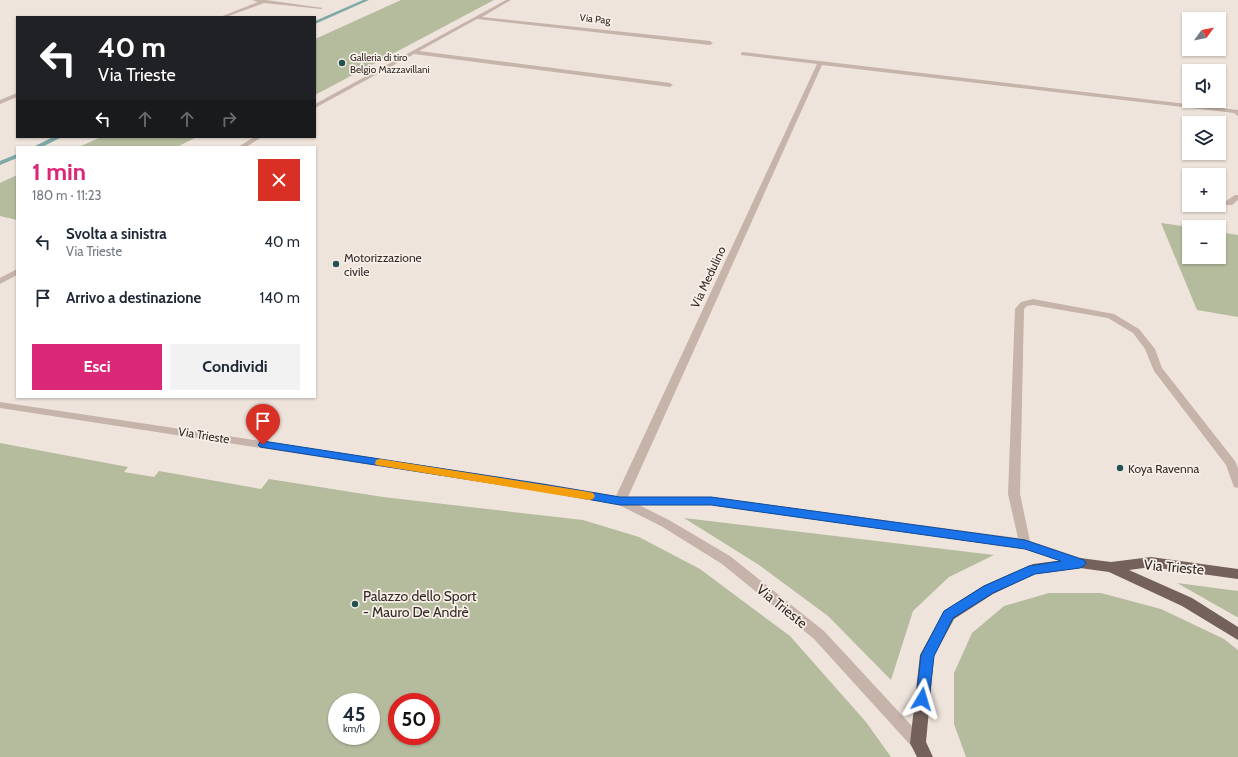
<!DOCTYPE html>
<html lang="it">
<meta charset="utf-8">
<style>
:root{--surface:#fff;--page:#f2f2f3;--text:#1f2937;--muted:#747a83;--accent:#db2777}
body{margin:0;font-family:Cabin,sans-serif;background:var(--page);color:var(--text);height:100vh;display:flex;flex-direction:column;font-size:15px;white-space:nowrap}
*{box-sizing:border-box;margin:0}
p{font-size:13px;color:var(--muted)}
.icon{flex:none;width:22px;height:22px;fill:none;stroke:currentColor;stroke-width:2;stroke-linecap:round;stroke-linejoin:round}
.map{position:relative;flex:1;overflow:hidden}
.side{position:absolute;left:16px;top:146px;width:300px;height:252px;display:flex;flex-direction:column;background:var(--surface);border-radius:0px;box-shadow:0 1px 3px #0004}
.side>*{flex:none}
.guide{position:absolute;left:16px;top:16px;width:300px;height:122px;border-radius:0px;box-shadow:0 1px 3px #0004;background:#202124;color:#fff;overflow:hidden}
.needle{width:26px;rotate:57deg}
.fabs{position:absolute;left:1182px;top:12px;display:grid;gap:8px}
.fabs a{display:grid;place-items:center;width:44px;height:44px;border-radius:0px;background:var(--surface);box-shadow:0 1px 3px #0004;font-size:20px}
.speed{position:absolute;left:328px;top:693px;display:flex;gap:8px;font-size:20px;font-weight:700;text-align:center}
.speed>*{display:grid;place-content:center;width:52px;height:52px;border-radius:50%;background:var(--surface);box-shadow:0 1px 3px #0004;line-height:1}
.speed small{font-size:10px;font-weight:400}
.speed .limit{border:6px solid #d22;background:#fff;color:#111}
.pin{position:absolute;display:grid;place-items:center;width:34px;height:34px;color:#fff;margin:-41px -17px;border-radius:50% 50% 50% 0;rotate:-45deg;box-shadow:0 0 4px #0007}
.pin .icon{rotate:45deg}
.me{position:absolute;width:44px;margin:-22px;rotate:7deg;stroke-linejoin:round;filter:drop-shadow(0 0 3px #0008)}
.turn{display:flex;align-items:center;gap:14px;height:84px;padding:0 16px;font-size:18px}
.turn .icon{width:52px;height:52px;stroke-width:2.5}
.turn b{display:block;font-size:28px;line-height:34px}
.lanes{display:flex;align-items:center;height:38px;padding:0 16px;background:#0003;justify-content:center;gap:20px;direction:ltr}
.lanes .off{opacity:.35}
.round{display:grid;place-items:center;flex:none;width:42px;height:42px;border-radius:0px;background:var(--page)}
.summary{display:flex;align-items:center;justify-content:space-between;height:68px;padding:0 16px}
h1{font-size:24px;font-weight:800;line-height:30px;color:var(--accent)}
.action{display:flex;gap:8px;margin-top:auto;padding:8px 16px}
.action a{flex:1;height:46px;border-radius:0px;background:var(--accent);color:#fff;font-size:16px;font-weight:800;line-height:46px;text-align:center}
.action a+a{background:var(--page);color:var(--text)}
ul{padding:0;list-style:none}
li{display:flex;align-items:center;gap:12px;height:56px;padding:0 16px}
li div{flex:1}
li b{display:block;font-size:15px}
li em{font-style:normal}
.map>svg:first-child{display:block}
.green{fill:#b5bc9e;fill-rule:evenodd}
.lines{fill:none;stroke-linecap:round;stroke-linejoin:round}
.stream{fill:#7ea9a6;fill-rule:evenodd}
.minor{fill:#c6b3a9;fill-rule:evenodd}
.major{fill:#74615b;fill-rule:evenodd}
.route{fill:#1a73e8;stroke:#114b97}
.slow{fill:#f59e0b}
.poi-dot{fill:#22514f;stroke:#f7efe8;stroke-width:1.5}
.labels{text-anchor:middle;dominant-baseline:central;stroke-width:3.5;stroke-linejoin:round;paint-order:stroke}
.far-street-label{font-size:10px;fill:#342b28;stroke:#f7efe8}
.far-poi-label{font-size:10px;fill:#342b28;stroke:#f7efe8;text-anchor:start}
.poi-label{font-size:12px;fill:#342b28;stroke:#f7efe8;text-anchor:start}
.street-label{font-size:12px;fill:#342b28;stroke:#f7efe8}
.near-street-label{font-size:14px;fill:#342b28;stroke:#f7efe8}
.near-poi-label{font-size:14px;fill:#342b28;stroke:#f7efe8;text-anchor:start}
</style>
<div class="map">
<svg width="1238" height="757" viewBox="0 0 1238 757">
<rect width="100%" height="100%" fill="#efe4dc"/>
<!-- green -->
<path class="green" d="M401 0H494L315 95V39Z
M101 137H197L177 147H79Z
M17 175V220L0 216V183Z
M1161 223 1189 227V257H1219V232L1238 235V317L1197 310Z
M0 443 128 467 124 472 154 477 159 471 261 489 269 479 383 497 583 520 639 537 700 569 790 636 866 722 891 757H0ZM337 702H371V736H337ZM397 702H431V736H397Z
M684 518 994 555 949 577 913 611 891 680 828 616 759 565Z
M1177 583 1238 591V617H1237Z
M1049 593H1101L1161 609 1224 639 1238 650V757H966L954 724V673L972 633 1004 606Z"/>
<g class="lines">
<!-- stream -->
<path class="stream" d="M363 0H369L315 24V21Z
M53 137H62L42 147H33Z
M17 154V158L0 165V161Z"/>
<!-- minor -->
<path class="minor" d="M252 0H266L323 8 321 9 264 3 226 17H220L258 2Z
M506 0H511L482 17 710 41 713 43 710 45 477 19 419 51 670 83 673 85 670 87 414 54 315 108V104Z
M743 52 1238 110V116L1234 113 822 65 628 497H711L1018 538 1008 494 1015 309 1021 302 1033 299 1114 314 1139 329 1155 349 1162 368 1235 461 1238 468V488L1234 487 1226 465 1154 371 1145 349 1133 333 1108 318 1033 305 1027 306 1024 309 1020 494 1030 541 1084 559 1086 563 1084 567 1080 568 1024 549 711 505H639L669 520 730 556 824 631 923 738 926 743 923 748 918 750 913 748 814 639 722 564 661 526 619 505 542 491 0 408V402L542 483 616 496 817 64 741 55V53Z
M17 93V97L0 104V100Z
M254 137H262L246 147H238Z
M1235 195H1238V200L1232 205H1226V201Z
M17 269V275L0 284V278Z"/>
<!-- major -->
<path class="major" d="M1151 557 1238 569V579L1151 567 1129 570 1192 598 1238 627V640L1182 606 1109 572 1080 568 1035 574 993 594 954 619 934 656 926 742 933 757H917L910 743 920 655 944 611 983 586 1033 564 1080 558 1111 562Z"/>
</g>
<!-- route -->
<path class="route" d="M263 441 542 484 620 497H711L1025 540 1084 560 1086 563 1084 566 1080 568 1035 574 993 593 953 618 934 656 929 699 927 703 922 705 918 703 916 699 921 655 944 611 984 586 1029 566 1061 561 1025 549 711 505H620L542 491 260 447 258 445 260 442Z"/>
<!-- slow -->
<path class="slow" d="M380 459 589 492 593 493 595 496 593 499 589 500 376 465 375 463 376 460Z"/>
<!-- markers -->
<g class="poi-dot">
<circle cx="342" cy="63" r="4"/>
<circle cx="336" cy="264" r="4"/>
<circle cx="1120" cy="468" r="4"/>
<circle cx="355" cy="604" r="4"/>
</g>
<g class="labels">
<!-- far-street labels -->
<g class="far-street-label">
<text transform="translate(595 19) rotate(6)">Via Pag</text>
</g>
<!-- far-poi labels -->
<g class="far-poi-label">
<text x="350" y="57">Galleria di tiro<tspan x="350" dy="12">Belgio Mazzavillani</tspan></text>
</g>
<!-- poi labels -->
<g class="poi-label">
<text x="344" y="257">Motorizzazione<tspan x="344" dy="14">civile</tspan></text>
<text x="1128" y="468">Koya Ravenna</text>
</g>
<!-- street labels -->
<g class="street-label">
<text transform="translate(708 277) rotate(-65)">Via Medulino</text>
<text transform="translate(204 435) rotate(9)">Via Trieste</text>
</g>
<!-- near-street labels -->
<g class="near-street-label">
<text transform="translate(1174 567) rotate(5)">Via Trieste</text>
<text transform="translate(782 606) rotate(39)">Via Trieste</text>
</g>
<!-- near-poi labels -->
<g class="near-poi-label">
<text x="363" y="596">Palazzo dello Sport<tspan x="363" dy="16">- Mauro De Andrè</tspan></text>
</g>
</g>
</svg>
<div class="fabs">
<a><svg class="needle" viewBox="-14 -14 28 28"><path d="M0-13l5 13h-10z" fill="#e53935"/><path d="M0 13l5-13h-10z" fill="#747a83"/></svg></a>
<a><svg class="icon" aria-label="sound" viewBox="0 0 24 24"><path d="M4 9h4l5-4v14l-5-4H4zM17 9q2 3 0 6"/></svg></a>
<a><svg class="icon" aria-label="layers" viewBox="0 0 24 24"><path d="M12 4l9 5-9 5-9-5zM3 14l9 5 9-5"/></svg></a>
<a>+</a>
<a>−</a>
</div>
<div class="speed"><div>45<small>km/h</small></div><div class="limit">50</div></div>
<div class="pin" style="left:263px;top:445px;background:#d93025"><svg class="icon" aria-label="arrive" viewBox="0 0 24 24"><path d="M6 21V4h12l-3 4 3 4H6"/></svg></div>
<svg class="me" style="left:922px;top:699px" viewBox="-20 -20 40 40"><path d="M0-17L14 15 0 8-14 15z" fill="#1a73e8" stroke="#fff" stroke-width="4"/></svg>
<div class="guide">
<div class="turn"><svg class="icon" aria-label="left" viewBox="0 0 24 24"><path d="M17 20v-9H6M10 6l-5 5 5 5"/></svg><div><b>40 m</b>Via Trieste</div></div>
<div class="lanes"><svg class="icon" aria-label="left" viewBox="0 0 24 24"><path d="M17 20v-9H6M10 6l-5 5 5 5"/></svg><svg class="icon off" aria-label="ahead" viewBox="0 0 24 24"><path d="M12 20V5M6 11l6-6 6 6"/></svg><svg class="icon off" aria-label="ahead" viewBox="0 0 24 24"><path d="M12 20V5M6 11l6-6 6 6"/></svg><svg class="icon off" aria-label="right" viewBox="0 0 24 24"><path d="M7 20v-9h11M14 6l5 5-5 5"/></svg></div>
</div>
<section class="side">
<div class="summary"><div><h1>1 min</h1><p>180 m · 11:23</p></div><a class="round" style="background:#d93025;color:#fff"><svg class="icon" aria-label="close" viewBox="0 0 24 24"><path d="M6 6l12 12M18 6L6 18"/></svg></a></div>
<ul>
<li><svg class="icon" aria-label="left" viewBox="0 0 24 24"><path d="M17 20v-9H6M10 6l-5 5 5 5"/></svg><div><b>Svolta a sinistra</b><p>Via Trieste</p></div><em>40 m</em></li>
<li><svg class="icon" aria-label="arrive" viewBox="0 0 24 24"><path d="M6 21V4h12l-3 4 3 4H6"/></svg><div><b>Arrivo a destinazione</b></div><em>140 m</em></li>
</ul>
<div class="action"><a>Esci</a><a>Condividi</a></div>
</section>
</div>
